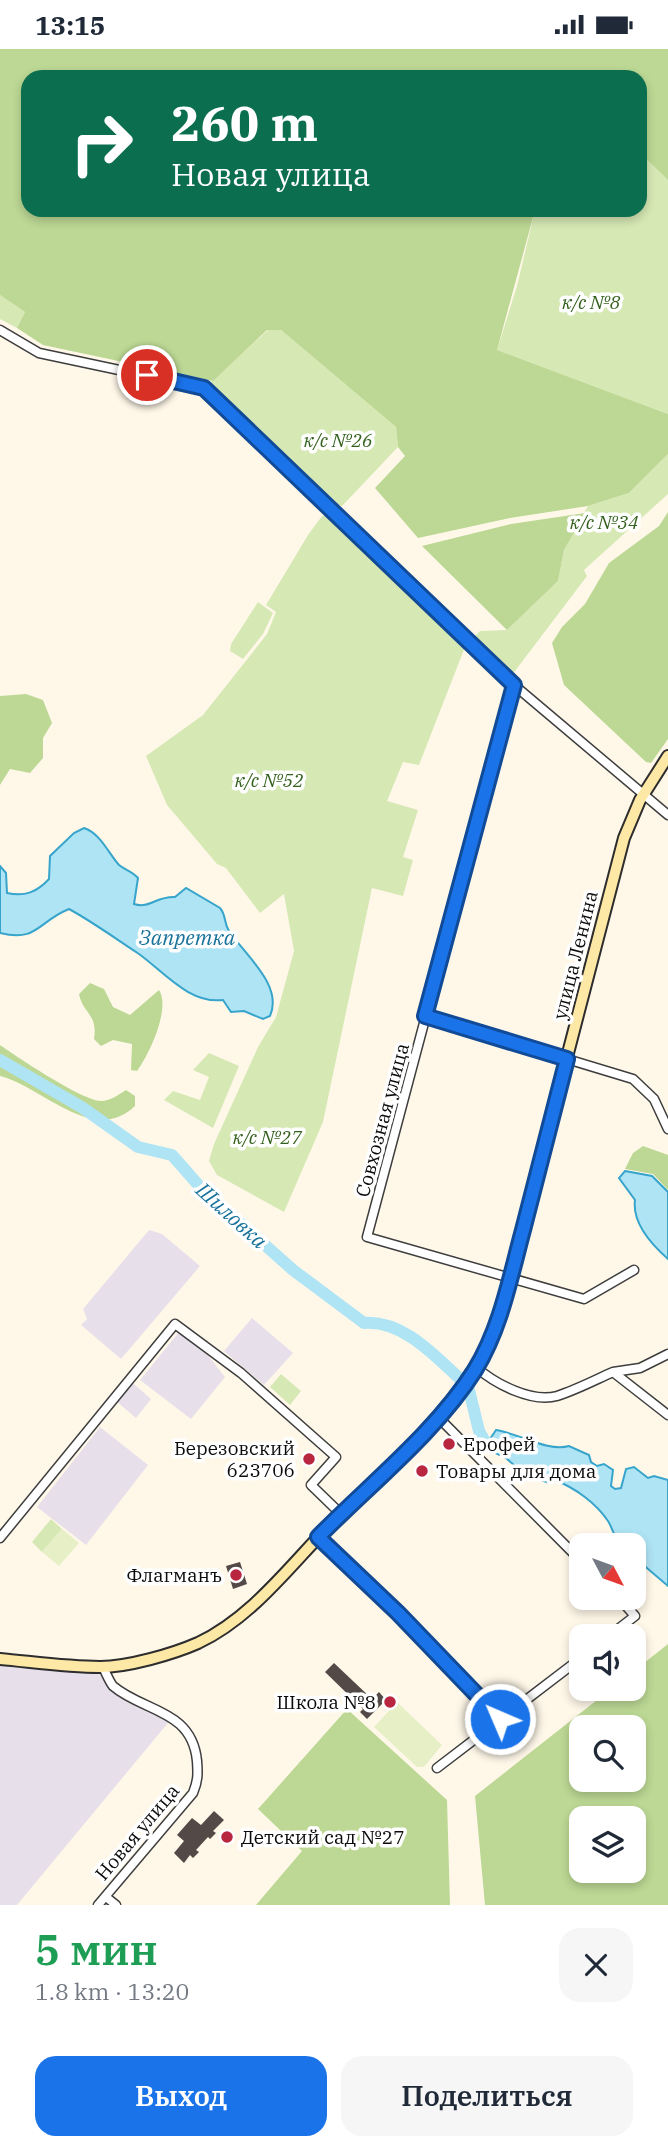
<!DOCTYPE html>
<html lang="ru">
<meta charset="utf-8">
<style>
:root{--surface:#fff;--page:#f6f6f7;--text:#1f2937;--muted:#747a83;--accent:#1a73e8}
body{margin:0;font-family:"IBM Plex Serif",serif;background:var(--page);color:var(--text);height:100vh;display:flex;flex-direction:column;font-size:26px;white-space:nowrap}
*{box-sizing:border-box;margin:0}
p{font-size:23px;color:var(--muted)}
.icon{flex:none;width:38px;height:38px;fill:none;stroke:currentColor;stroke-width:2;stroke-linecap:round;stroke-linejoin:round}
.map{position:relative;height:1856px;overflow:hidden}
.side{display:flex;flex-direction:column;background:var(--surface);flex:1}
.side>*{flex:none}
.guide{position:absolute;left:21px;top:21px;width:626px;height:147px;border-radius:21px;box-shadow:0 4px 10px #0003;background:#0b6e4f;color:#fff;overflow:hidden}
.needle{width:46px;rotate:131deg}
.controls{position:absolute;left:569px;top:1484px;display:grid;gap:14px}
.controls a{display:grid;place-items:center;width:77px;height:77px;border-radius:14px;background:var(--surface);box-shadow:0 4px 10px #0003;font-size:35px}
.pin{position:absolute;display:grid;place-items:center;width:60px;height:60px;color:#fff;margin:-30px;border:4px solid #fff;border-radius:50%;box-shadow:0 2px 7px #0007}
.me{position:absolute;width:77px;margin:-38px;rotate:315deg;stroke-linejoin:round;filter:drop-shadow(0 0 5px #0008)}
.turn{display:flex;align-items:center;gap:24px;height:147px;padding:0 35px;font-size:32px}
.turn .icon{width:91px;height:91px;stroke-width:2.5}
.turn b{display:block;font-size:49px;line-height:60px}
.round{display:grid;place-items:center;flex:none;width:74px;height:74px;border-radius:21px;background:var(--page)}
.summary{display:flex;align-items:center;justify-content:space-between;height:119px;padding:0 35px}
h1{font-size:42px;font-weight:600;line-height:52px;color:#1e9e55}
.button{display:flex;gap:14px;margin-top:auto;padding:14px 35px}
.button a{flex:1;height:80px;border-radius:21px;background:var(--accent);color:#fff;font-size:28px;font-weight:600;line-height:80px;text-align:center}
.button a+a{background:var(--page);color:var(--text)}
.status{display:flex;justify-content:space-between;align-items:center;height:49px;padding:0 35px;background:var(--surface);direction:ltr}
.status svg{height:19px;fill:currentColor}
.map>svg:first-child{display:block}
.industrial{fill:#e7dfea}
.green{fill:#d6e8b4}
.forest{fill:#bcd894;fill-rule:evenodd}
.pitch{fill:#e6efc6}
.water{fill:#afe4f5;stroke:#37a4cb;stroke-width:2}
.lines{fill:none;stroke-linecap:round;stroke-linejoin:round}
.river{stroke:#afe4f5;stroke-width:12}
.building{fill:#534a47}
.street-casing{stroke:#3e3e3e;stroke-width:11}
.secondary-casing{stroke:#2d2d2d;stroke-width:14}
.street{stroke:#fff;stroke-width:8}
.secondary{stroke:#fee8a5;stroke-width:10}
.route-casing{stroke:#114b97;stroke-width:18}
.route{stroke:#1a73e8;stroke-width:12}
.poi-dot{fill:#b82640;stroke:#fff;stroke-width:2.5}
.labels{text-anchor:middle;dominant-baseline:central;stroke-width:7;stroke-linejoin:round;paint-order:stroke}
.park-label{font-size:19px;font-style:italic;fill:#34611d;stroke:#fff}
.street-label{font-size:19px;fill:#0b0b0b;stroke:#fff}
.poi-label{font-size:19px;fill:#0b0b0b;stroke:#fff;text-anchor:start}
.water-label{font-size:21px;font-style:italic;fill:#17729a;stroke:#fff}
</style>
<div class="status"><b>13:15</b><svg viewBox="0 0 49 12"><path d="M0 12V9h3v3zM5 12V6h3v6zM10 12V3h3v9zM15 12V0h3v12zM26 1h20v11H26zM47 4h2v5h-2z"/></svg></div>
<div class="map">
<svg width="668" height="1856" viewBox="0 0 668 1856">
<rect width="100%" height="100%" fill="#fff8e9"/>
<!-- industrial -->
<path class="industrial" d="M149 1181 162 1185 200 1217 121 1310 81 1276 87 1270 83 1260Z
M252 1269 293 1304 264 1336 224 1302Z
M179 1283 207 1305 225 1328 191 1370 140 1331Z
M134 1335 151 1350 136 1369 116 1352 128 1336Z
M100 1378 148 1416 86 1496 37 1458Z
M0 1613 103 1618 112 1636 172 1669 17 1856H0Z"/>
<!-- green -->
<path class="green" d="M641 105 668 131V365L497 301 517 237 535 161H640Z
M0 246 25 263 17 279 0 270Z
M268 281H281L396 378 398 398 342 457 337 456 210 334Z
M668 405V445L584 521 587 527 512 626 474 588 480 582 507 581 558 532 564 501 588 457 629 444Z
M322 467H330L348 483 465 598 419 716 403 713 387 752 418 761 403 808 413 811 403 847 372 839 323 1073 284 1163 217 1126 209 1112 214 1095 258 998 276 968 294 902 284 845 260 864 226 819 217 815 167 756 146 707 203 666 267 585 276 563 266 556 308 486Z
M258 553 273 564 263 585 243 610 230 602 231 595Z
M209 1004 239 1017 213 1079 164 1051 173 1042 200 1051 209 1028 193 1021Z
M281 1325 301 1342 290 1356 270 1338Z
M51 1470 62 1480 42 1503 32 1493Z"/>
<!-- forest -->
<path class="forest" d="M0 0H668V131L641 105 640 28H28V161H535L497 301 668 365V405L629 444 588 457 510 469 418 489 375 439 405 407 398 398 396 378 281 281H267L213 332 43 296 17 279 25 263 0 246Z
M668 463V690L651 714 646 713 564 636 552 594 562 578 585 555 609 514 659 477Z
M585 464 564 501 558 532 507 581 422 497 511 475Z
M26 645 43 651 52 674 43 689V709L30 724 10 720 0 736V647Z
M90 934 104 940 113 958 130 966 159 941C171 959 149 1006 137 1022L131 1021 132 995 113 991 101 997 94 990C98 965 83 965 79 945Z
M0 996C17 1008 83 1052 101 1052 110 1052 118 1046 126 1041L135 1047V1057C93 1097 43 1038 0 1027Z
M643 1097 668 1106V1141L653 1125 625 1120 633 1104Z
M668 1595V1856H485L475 1747 611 1640H634V1622ZM581 1678H634V1731H581ZM581 1769H634V1822H581Z
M347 1660 447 1751 450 1856H256L302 1802 258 1760Z"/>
<!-- pitch -->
<path class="pitch" d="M62 1480 79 1494 59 1517 42 1503Z
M397 1653 442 1696 424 1718H417L374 1678Z"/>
<!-- water -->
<path class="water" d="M84 779C100 784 109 805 119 816 125 821 132 822 138 829L134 855C150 860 156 847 175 848L186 839 220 859C226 866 224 873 228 880 242 904 284 935 270 967L263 970 244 962 231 963 223 951C189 955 164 923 139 905 116 890 93 873 69 860 37 873 38 893 0 884V817L6 824 7 844C25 848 37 843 49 830L50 807 74 784Z
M625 1122 652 1127 668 1143V1210C652 1196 632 1174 635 1151L619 1129Z
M496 1381C520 1385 548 1403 569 1397L589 1406 591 1413 597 1417 604 1415 613 1421 611 1437 615 1440 621 1439 626 1420 634 1418 648 1429 654 1427 668 1431V1537L634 1508V1496H621C614 1489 613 1480 608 1472 596 1454 575 1439 555 1431L549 1434 524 1425 506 1409 487 1400 476 1388 479 1382 485 1389 490 1390Z"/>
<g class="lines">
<!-- river -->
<path class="river" d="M0 1011 83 1059 138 1098 172 1106 201 1139 293 1221 364 1274C402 1271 433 1305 459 1329
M469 1341 479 1382 487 1396"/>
</g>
<!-- building -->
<path class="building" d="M240 1513 247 1535 233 1540 226 1517Z
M334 1614 372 1650 379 1643 386 1651 367 1670 360 1663 363 1660 325 1623Z
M214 1762 224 1771 213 1782 216 1784 210 1790 208 1788 196 1801 199 1803 193 1809 190 1806 184 1814 174 1804 184 1792 177 1786 192 1769 201 1776Z"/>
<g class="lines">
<!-- street casing -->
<g class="street-casing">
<path id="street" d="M0 281 39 304 204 339 514 636 668 766
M514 636 367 1188 584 1250 634 1221
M425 967 633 1030 654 1050 668 1080
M476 1318C495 1335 532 1354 557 1347 576 1341 595 1331 613 1323L668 1366
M613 1323 640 1319 668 1305
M437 1367 581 1512
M318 1488 398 1565 500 1670
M0 1489 175 1275 241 1324 336 1408 311 1436 341 1465
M609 1587 635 1567 619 1549
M437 1719 581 1609
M106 1848 116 1856
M98 1856 193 1744C198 1732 198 1725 197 1712 192 1660 143 1663 113 1637 109 1632 106 1624 103 1618"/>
</g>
<!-- secondary casing -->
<g class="secondary-casing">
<path id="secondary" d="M0 1610C33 1613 67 1618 100 1618 128 1618 173 1605 198 1594 251 1569 288 1519 328 1478 389 1416 461 1359 497 1277L624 789 640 751 668 707"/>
</g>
<!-- street -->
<use href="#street" class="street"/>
<!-- secondary -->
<use href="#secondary" class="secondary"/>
</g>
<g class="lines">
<!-- route casing -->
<g class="route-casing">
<path id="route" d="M147 326 204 339 514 636 425 967 567 1010C552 1067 538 1124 523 1181 510 1229 501 1278 475 1321 436 1383 369 1436 318 1488L398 1564 500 1670"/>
</g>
<!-- route -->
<use href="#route" class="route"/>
</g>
<!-- markers -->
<g class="poi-dot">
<circle cx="449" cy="1395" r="7"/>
<circle cx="309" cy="1410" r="7"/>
<circle cx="422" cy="1422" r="7"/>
<circle cx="236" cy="1526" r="7"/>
<circle cx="390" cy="1653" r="7"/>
<circle cx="227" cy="1788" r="7"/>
</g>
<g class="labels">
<!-- park labels -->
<g class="park-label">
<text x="591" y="253">к/с №8</text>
<text x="338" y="391">к/с №26</text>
<text x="604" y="473">к/с №34</text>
<text x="269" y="731">к/с №52</text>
<text x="267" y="1088">к/с №27</text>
</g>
<!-- street labels -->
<g class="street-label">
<text transform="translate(575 906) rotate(-76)">улица Ленина</text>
<text transform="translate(382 1071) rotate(-75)">Совхозная улица</text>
<text transform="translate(137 1783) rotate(-50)">Новая улица</text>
</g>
<!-- poi labels -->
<g class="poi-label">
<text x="463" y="1395">Ерофей</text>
<text x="295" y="1399" text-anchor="end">Березовский<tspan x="295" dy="22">623706</tspan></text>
<text x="436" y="1422">Товары для дома</text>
<text x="222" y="1526" text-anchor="end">Флагманъ</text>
<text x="376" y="1653" text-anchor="end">Школа №8</text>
<text x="241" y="1788">Детский сад №27</text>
</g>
<!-- water labels -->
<g class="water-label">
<text x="187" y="888">Запретка</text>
<text transform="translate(232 1166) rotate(42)">Шиловка</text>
</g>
</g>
</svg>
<div class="controls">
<a><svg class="needle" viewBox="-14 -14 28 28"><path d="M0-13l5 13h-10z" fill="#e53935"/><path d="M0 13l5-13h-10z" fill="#747a83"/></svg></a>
<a><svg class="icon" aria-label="sound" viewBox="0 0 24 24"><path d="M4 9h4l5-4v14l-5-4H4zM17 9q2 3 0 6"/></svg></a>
<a><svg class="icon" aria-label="search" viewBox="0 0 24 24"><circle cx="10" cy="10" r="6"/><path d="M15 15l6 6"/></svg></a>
<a><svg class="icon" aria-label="layers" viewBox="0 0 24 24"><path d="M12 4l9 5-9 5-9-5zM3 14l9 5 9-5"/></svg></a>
</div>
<div class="pin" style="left:147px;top:326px;background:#d93025"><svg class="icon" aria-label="arrive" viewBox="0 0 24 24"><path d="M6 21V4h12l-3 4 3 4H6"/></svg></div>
<svg class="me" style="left:500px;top:1670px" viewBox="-20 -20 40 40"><circle r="17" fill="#1a73e8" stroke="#fff" stroke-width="3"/><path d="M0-11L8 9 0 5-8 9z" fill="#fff"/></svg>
<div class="guide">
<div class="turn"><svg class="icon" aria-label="right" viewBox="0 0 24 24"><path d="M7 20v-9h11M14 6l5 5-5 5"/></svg><div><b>260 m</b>Новая улица</div></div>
</div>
</div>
<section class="side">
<div class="summary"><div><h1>5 мин</h1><p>1.8 km · 13:20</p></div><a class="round"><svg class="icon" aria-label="close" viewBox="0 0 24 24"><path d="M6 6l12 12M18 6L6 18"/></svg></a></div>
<div class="button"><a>Выход</a><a>Поделиться</a></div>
</section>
